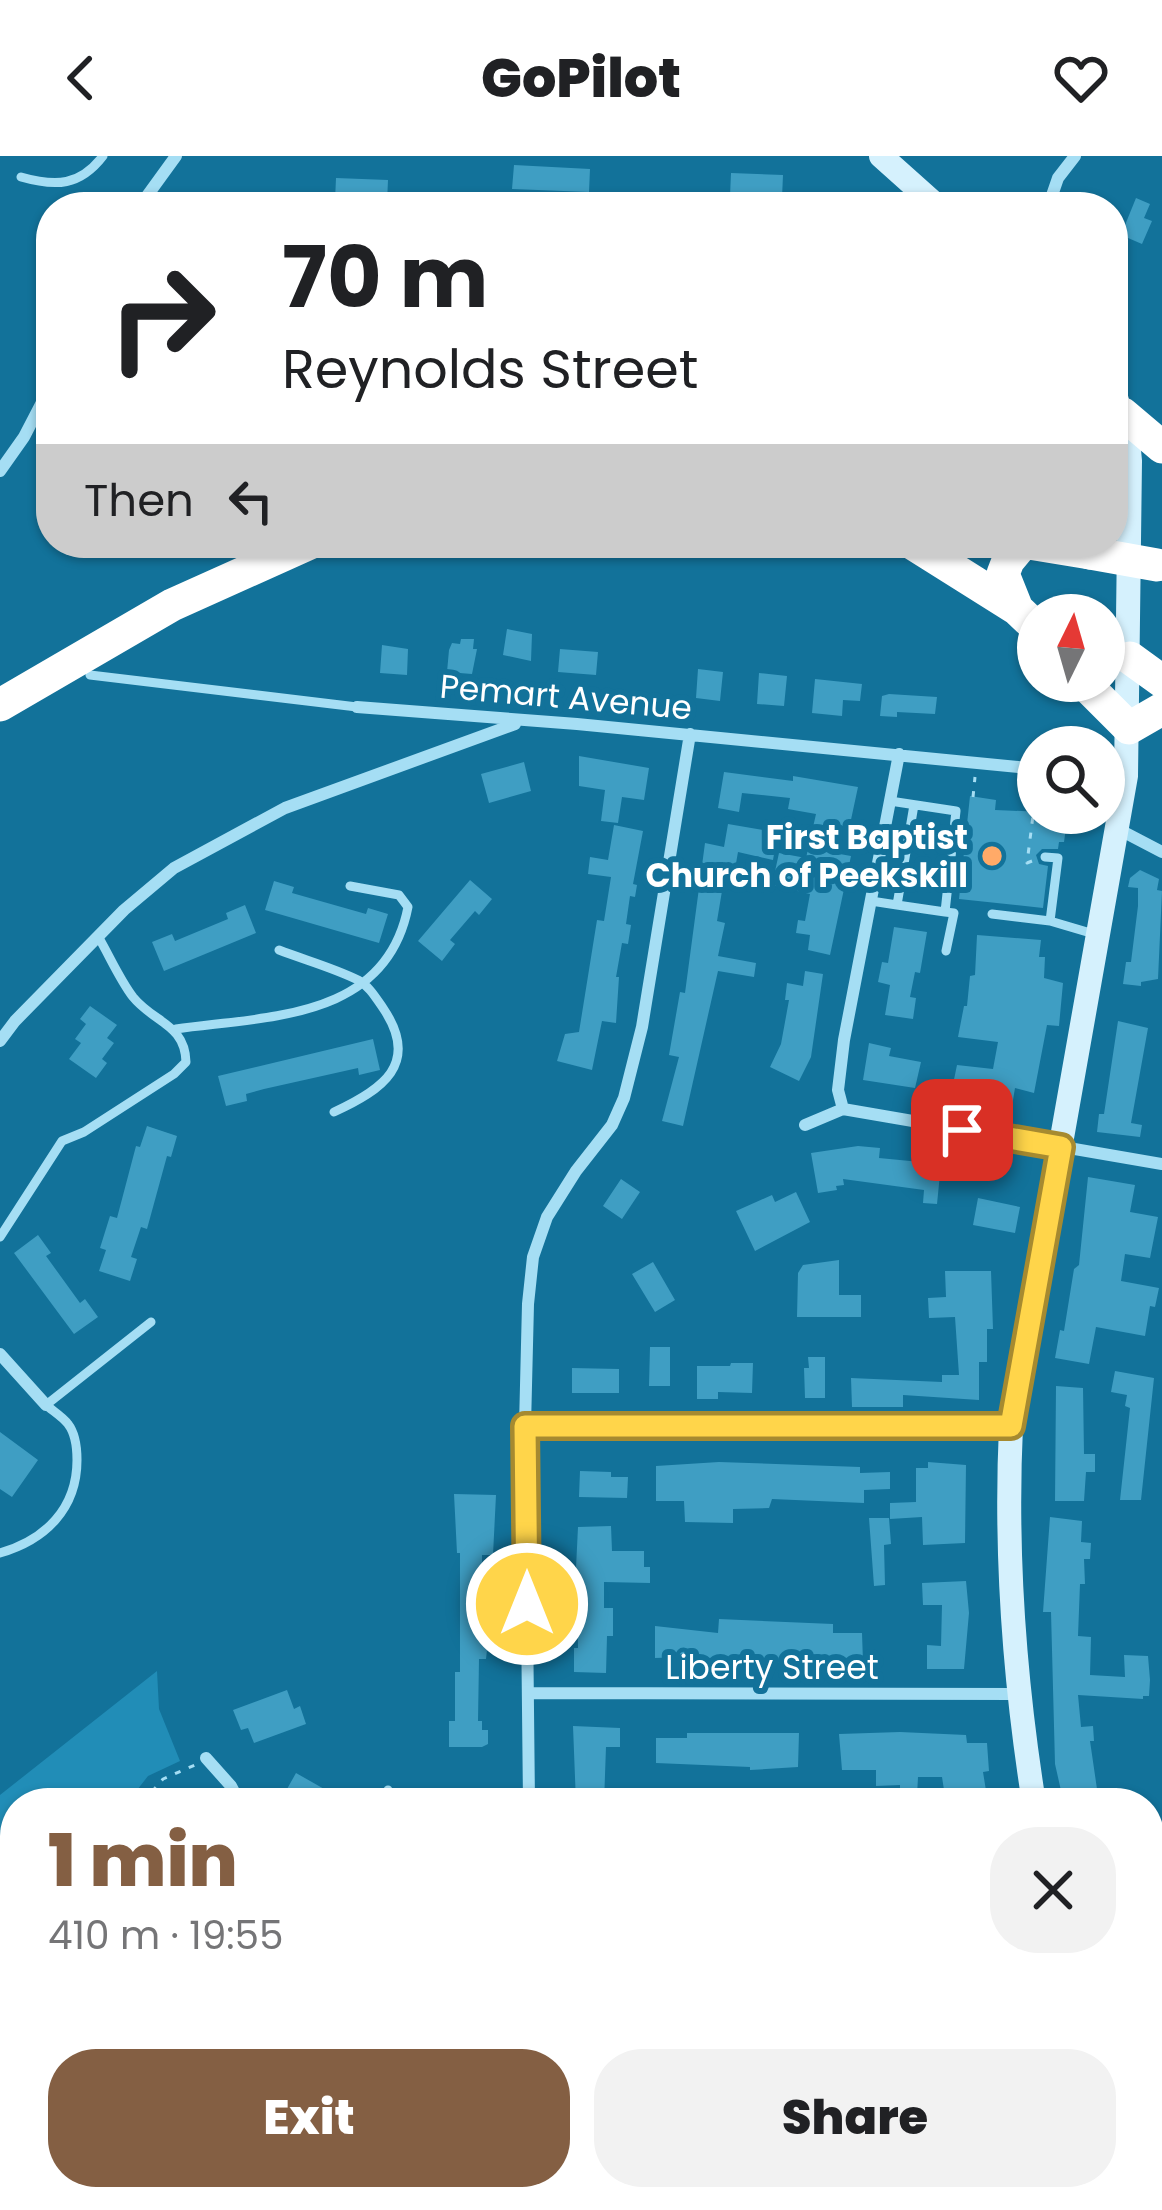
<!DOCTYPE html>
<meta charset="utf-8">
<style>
:root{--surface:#fff;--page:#f2f2f2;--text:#202124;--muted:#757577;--accent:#845f43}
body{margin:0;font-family:Poppins,sans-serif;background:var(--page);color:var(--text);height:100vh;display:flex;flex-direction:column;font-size:45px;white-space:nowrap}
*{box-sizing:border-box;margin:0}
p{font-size:39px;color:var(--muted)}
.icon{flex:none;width:66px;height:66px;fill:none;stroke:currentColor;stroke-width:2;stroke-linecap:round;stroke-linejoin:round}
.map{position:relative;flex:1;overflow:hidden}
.panel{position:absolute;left:0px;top:1632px;width:1164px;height:423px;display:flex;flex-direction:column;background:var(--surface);border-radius:48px 48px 0 0;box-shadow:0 3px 9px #0004}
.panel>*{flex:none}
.hud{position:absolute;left:36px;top:36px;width:1092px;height:366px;border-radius:48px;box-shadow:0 3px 9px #0004;background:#fff;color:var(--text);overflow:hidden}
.needle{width:78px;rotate:5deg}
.buttons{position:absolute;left:1017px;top:438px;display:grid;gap:24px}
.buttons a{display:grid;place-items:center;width:108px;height:108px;border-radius:50%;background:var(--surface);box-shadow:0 3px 9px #0004;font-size:60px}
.pin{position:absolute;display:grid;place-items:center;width:102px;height:102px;color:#fff;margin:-51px;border-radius:24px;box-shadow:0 6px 18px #0006}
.me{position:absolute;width:132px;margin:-66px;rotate:0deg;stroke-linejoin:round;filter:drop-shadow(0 0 9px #0008)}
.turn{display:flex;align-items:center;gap:42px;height:252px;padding:0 48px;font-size:54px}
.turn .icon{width:156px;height:156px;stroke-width:2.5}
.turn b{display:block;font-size:84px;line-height:102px}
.then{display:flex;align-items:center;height:114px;padding:0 48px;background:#0003;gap:24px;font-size:45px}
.round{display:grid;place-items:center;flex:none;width:126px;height:126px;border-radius:48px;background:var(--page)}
.overview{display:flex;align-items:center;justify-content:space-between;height:204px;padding:0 48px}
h1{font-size:72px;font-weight:800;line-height:90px;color:var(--accent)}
.button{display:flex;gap:24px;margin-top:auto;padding:24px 48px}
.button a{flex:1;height:138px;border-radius:48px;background:var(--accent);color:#fff;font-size:48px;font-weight:800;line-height:138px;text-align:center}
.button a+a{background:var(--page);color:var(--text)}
header{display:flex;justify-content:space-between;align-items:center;height:156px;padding:0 48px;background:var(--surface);font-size:54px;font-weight:800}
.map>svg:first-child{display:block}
.green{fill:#218db7}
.building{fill:#3f9ec3}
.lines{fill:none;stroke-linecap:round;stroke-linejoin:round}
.path{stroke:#a5def4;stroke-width:3;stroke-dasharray:6 9;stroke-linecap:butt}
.lane{stroke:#a5def4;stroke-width:9}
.street{stroke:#a5def4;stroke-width:12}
.secondary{stroke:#d5f1fd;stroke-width:24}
.highway{stroke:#fff;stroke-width:33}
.highway-bridge{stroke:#fff;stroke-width:33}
.route-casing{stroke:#a68a30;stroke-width:30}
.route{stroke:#ffd54a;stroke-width:21}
.poi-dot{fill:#ffaa68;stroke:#12729a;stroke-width:4.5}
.labels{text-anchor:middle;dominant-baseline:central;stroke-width:12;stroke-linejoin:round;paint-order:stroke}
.street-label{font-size:33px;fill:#fff;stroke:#12729a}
.poi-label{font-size:33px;font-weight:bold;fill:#fff;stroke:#12729a;text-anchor:end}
</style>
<header><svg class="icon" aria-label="back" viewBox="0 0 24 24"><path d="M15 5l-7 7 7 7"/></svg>GoPilot<svg class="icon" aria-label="heart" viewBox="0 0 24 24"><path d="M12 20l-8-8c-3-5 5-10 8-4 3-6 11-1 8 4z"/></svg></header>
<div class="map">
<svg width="1162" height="2054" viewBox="0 0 1162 2054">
<rect width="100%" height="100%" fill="#12729a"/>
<!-- green -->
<path class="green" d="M157 1515 159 1553 180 1605 148 1620 127 1647H15V1773L0 1796V1639Z
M0 1888 15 1914V2040H194L198 2054H0Z"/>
<!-- building -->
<path class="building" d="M514 9 590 13 589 36 512 33Z
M731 17 783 19 782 42 730 40Z
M336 22 388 24 387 47 335 45Z
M1136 42 1150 48 1144 62 1152 65 1142 88 1121 79Z
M507 473 532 478 531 505 503 499Z
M461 483H474L473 493H477L472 518 447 516 449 494 452 487 460 488Z
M382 489 408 493 407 519 380 517Z
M560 493 598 496 596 519 558 516Z
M698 513 723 516 720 545 696 542Z
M759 517 787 520 784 550 757 548Z
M815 523 862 528 860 545 843 544 842 560 812 557Z
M889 538 937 541 935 558 897 556V561L880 560 882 540Z
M579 600 649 612 644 644 622 641 618 667 601 665 605 634 579 630Z
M524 606 531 635 489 647 481 618Z
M724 616 793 625V620L858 631 849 673 830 670 823 695 851 700 830 799 808 794 810 779 796 777 798 764 805 765 810 738 772 729 779 697 806 702 816 658 788 653 790 642 742 637 739 656 718 652Z
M970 640 996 644 995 654 1068 657 1064 686H1059L1058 693H1042L1036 699 1039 708 1048 710 1043 752 959 743Z
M764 667 779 669 773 704 738 696 735 713 726 711 717 765 725 767 718 800 756 807 754 821 718 815 683 970 662 965 679 901 669 899 680 836 685 837 705 687 724 691 728 668 763 674Z
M614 669 643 675 633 728 637 729 635 741 630 740 626 768 631 769 628 788 622 787 616 821H619L616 867 602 865 592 914 557 905 565 878 579 876 597 764 604 765 611 721 588 718 590 701 608 704Z
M1140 714 1159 723 1157 734 1162 735 1158 823 1141 826V830L1123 828 1126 806H1131L1138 750V732L1128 731 1130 722Z
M470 724 492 743 479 759 475 755 450 784 455 788 442 805 418 785Z
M274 725 294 731 292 737 366 758 368 752 388 758 379 787 265 754Z
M245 749 256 777 164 815 152 786 172 778 175 785 228 763 226 757Z
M894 771 927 776 920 817 915 816 910 841 916 842 913 863 885 859 890 829 878 826 882 806 888 807Z
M977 779 1041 784 1039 801H1045L1044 822 1063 827 1059 870 1047 869 1034 937 1015 932 1012 950 951 938 957 909 993 913 998 886 958 881 964 850H967L970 820 975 819Z
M805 815 823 818 811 901 799 925 770 911 781 888 789 844H785L787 827 803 830Z
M90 850 117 869 107 882 114 887 102 903 107 907 96 922 69 903 81 887 75 883 86 868 80 863Z
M1118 865 1148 872 1131 967 1142 969 1140 981 1097 976 1099 958H1104Z
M373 883 380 914 359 919 358 912 264 933 246 938 247 945 226 950 218 920Z
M869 887 891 892 889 900 921 906 915 932 863 924Z
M147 970 177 980 171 1001 167 1000 147 1073 141 1071 131 1101 137 1103 130 1125 99 1115 106 1094 100 1092 110 1060 117 1062 136 990 140 991Z
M858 990 880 992 879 1002 941 1008 937 1048 923 1047 924 1034 843 1023 844 1029 836 1030 837 1034 818 1037 811 997Z
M1088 1021 1135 1029 1130 1056 1158 1061 1150 1102 1125 1098 1121 1125 1159 1132 1155 1151 1150 1150 1145 1180 1096 1171 1089 1208 1055 1202 1060 1174 1064 1175 1074 1113 1079 1109Z
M621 1023 640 1036 622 1063 603 1050Z
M796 1036 810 1066 755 1095 736 1055 772 1039 775 1046Z
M978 1042 1020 1051 1015 1077 973 1069Z
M38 1079 51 1097 46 1100 80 1147 85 1143 98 1161 74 1178 14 1097Z
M839 1104V1139H861V1161H797L798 1117 803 1109Z
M653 1106 675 1144 655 1156 632 1118Z
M945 1115H991L993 1173H987V1206H979V1244L903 1239V1251H852L851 1222 942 1226V1219H959L955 1161 929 1162 928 1142 946 1141Z
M650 1191H670V1230H649Z
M808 1201H825V1242H805L804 1212H809Z
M731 1207H753L752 1237 718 1236V1243H697V1210H730Z
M572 1212 619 1213V1237H572Z
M1115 1215 1154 1222 1141 1344H1120L1130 1252 1125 1250 1127 1239 1111 1236Z
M1056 1230 1083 1232 1084 1298H1095V1316H1086L1084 1345H1055Z
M0 1276 38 1304 12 1341 0 1333Z
M719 1306 860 1311V1317L890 1316V1333L864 1334V1347L772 1343 769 1352 733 1353V1367L685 1366 684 1345H656V1310Z
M928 1306 966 1309 965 1387 923 1389 922 1361 890 1363V1347L916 1346V1312H928Z
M580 1315 611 1316V1321H628L627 1342 579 1341Z
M454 1338 496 1339 493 1399H482L483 1467H488V1485L486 1503H479L478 1565H482V1574H488V1588L482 1591H449V1565H455V1516H460V1397H457Z
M1050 1361 1082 1365 1081 1386 1091 1387 1090 1403H1084L1085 1428H1080L1078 1480 1091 1481 1090 1519 1125 1521 1124 1499 1148 1500 1150 1524 1149 1540H1143V1543L1078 1539 1081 1571 1093 1570 1094 1585H1090L1097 1633 1062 1639 1055 1608 1051 1456H1043Z
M869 1362H889L891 1388 884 1389 885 1429 874 1430Z
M611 1370 612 1395H644V1411H650V1427L604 1426V1452H613V1480H607L606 1517 574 1516V1492H578L577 1439 571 1440V1412H576L578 1371Z
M966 1425 969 1457 964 1513H927V1489L941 1490 942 1449H923L922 1427Z
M719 1463 833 1468V1477H862L863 1506 705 1507 685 1505V1501L655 1502V1470L718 1477Z
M287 1534 294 1553 300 1550 306 1568 254 1587 248 1572 241 1574 233 1554Z
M573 1570 620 1572V1591H606L604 1647H576Z
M900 1576 966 1579 967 1587H987L989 1615 983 1616 988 1647H946L942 1621H918L917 1640H900V1629L876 1630V1614H842L839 1578Z
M687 1577H799L798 1611 750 1614V1611L656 1607V1582H687Z
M296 1617 333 1638 327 1647H311L287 1633Z
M1162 1993 1160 2054H1149V1994Z
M1024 2040H1077L1080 2054H1027Z"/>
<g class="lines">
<!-- path -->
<path class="path" d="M973 641 975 621
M1032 705 1027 707 1037 628
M142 1647 163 1623 195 1609
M0 1786 15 1776
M0 1875 15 1893
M0 1977 15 1981
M116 2040 126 2054"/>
<!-- lane -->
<path class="lane" d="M21 21C56 31 80 30 103 0
M90 519 357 551
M890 645 956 655 945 756 897 749
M1045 701 1058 702 1050 765
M871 745 897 749 914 649
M945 756 954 757 946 795
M992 758 1050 765 1094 778
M279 794C305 804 334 812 358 824 369 830 376 842 383 852 421 908 382 934 334 956
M176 873C268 860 386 864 408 751L399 739 350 730
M0 1081 62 985 84 976 174 918 186 906C185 868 154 867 133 841 120 824 110 801 99 782
M0 1397C45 1384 77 1353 77 1304 77 1293 75 1277 68 1268 63 1261 53 1255 46 1249L151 1166
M388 1647V1634"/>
<!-- street -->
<path class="street" d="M139 51 176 0
M1048 51 1058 22 1075 0
M0 315 24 281 51 229
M357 551 577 568 1038 613
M1118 673 1162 696
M0 885 15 865 124 754 174 712 285 652 515 568
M843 953 838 934 844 884 899 598
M805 969 843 953 1162 1008
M0 1198 46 1249
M525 1270H1010
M528 1537 1017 1538
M206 1602 231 1630 240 1647
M529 1647 525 1270 528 1148 533 1101 547 1061 576 1015 612 969 624 942 642 871 690 578
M1149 1818 1162 1821
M278 2054 279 2040
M528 2054V2040"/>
<!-- secondary -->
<path class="secondary" d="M881 0 938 51
M1034 1647C1014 1521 1005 1397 1011 1270L1126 620 1130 305 1127 274 1113 233
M1106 2040 1108 2054"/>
<!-- highway -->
<path class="highway" d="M1123 258 1162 291
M912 387 1017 453 1038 473
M1029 387 1090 397
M1017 453 1003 418 1008 405 1023 387
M1130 502 1162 525
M1082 525 1129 572 1162 553
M0 549 172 449 310 387"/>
<!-- highway-bridge -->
<path class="highway-bridge" d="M1090 397 1157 409"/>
</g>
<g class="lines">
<!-- route casing -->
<g class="route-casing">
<path id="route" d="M527 1448 525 1270H1011L1061 991 962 974"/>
</g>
<!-- route -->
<use href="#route" class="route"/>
</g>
<!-- markers -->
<circle class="poi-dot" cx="992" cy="700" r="12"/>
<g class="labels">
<!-- street labels -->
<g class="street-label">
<text transform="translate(566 541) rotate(5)">Pemart Avenue</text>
<text x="772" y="1511">Liberty Street</text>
</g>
<!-- poi labels -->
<g class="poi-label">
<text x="968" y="681">First Baptist<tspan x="968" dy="38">Church of Peekskill</tspan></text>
</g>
</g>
</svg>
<div class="buttons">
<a><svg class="needle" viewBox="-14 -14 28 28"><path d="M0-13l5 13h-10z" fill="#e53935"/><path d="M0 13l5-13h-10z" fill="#757577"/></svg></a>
<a><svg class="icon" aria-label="search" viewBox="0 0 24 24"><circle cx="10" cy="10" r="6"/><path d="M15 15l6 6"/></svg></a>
</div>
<div class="pin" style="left:962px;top:974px;background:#d93025"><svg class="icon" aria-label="arrive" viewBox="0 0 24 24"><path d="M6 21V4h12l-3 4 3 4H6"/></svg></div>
<svg class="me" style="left:527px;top:1448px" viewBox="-20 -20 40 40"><circle r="17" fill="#ffd54a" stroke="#fff" stroke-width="3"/><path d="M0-11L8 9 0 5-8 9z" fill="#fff"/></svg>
<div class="hud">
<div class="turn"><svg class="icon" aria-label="right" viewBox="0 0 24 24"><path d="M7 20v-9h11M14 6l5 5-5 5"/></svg><div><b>70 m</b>Reynolds Street</div></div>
<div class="then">Then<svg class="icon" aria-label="left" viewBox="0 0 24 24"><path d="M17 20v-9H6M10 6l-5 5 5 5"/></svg></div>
</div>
<section class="panel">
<div class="overview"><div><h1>1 min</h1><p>410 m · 19:55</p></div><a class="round"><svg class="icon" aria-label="close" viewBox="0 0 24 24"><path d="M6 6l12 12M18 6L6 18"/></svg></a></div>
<div class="button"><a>Exit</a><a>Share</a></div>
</section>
</div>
